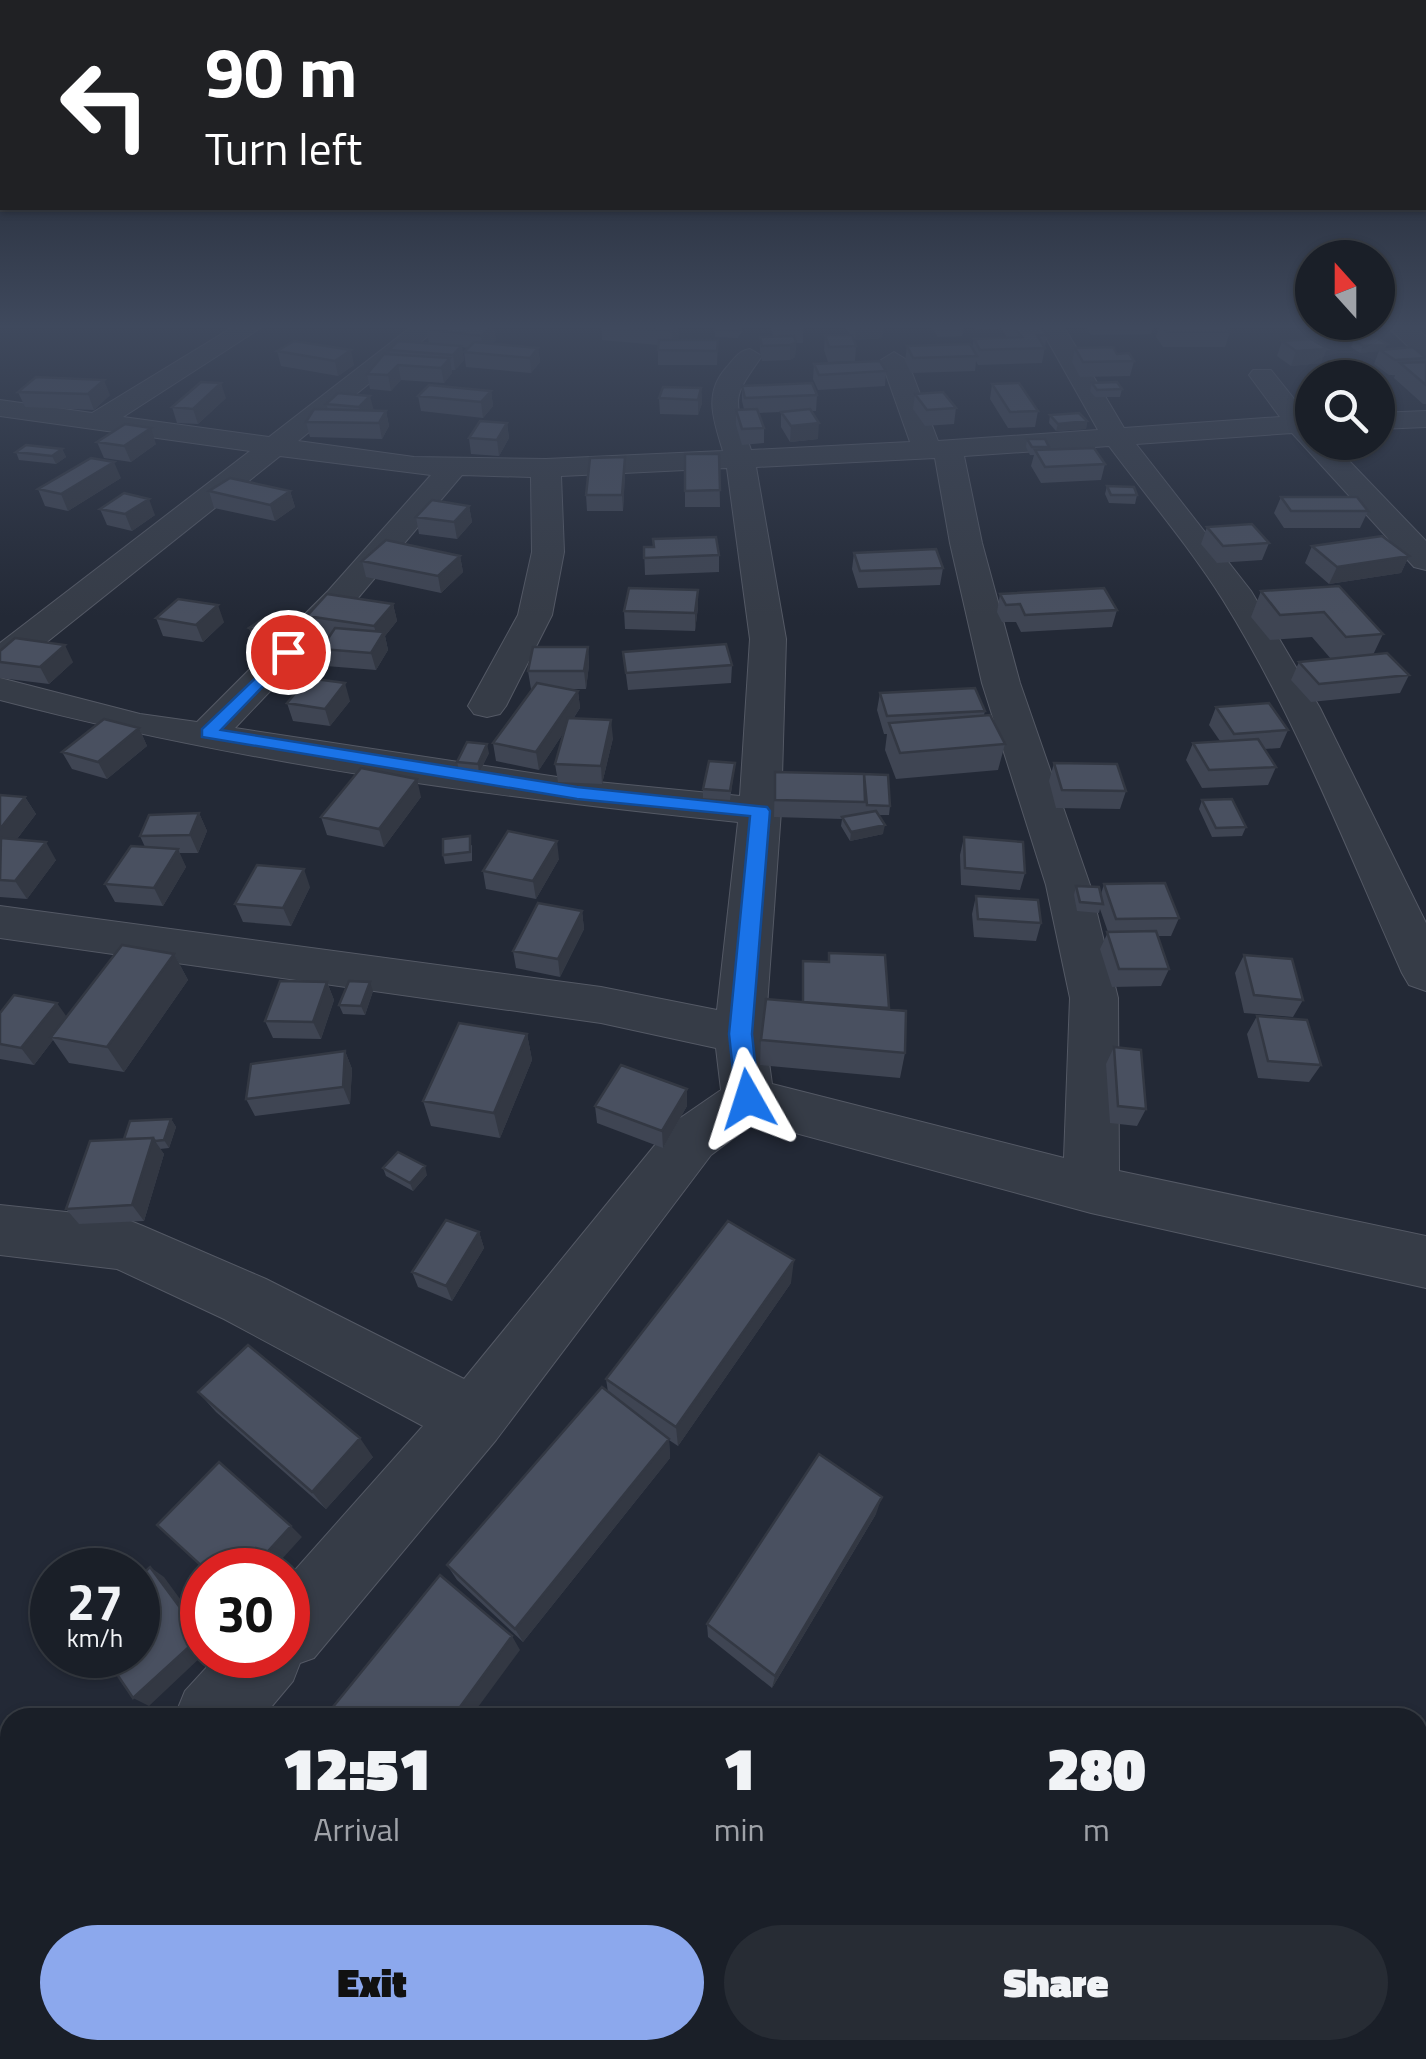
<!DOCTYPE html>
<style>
:root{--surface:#1a1f28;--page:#272c34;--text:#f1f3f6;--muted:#9fa2a8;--line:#383d45;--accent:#8ca8ed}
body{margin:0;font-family:"Titillium Web",sans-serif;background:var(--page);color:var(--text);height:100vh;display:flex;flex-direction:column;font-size:38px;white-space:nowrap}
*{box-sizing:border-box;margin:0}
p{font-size:32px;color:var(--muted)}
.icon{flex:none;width:55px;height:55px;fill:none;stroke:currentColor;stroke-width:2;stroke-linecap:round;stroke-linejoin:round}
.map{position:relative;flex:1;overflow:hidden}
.panel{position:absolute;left:0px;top:1708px;width:1428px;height:352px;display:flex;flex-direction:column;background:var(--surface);border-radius:30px 30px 0 0;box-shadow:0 2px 8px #0004,0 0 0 2px var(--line)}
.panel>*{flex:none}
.top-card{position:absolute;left:0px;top:0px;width:1428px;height:210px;box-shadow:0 2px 8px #0004,0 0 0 2px var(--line);background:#202124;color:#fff;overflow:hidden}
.needle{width:65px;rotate:339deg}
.buttons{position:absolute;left:1295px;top:240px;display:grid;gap:20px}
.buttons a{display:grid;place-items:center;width:100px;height:100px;border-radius:50%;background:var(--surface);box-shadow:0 2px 8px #0004,0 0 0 2px var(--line);font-size:50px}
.speed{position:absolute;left:30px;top:1548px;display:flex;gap:20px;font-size:50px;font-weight:700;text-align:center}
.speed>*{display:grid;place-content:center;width:130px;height:130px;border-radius:50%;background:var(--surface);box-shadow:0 2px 8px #0004,0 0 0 2px var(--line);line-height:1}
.speed small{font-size:25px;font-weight:400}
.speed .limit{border:15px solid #d22;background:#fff;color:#111}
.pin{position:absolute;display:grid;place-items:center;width:85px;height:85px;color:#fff;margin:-42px;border:5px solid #fff;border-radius:50%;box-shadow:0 2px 10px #0007}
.me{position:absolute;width:110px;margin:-55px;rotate:354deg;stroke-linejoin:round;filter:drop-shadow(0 0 8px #0008)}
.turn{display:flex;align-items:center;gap:35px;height:210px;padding:0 40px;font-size:45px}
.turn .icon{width:130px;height:130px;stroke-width:2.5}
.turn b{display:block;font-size:70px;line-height:85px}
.eta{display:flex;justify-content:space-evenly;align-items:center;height:170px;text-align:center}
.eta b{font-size:60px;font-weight:800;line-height:70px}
.cta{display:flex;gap:20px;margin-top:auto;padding:20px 40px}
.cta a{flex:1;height:115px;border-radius:60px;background:var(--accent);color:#111;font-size:40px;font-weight:800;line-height:115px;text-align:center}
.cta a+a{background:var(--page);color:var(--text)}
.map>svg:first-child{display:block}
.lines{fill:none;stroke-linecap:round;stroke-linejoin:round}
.minor-casing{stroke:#545965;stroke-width:2}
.minor{fill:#363c47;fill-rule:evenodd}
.wall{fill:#3f4553}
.shaded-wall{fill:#333843}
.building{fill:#495060;stroke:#333843;stroke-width:2.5}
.route{fill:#1a73e8;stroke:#114b97;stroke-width:2.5}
</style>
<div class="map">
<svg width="1426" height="2059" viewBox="0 0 1426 2059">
<rect width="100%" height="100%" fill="#232936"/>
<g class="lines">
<!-- minor casing -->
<g class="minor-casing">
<path id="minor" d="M233 327H262L123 417 269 437 411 327H439L298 441 414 457 546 459 723 451C714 421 703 394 726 368 734 359 738 351 750 349L762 356C730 401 734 398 751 450L910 442 881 360 894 352 907 360 938 441 1098 430 1040 327H1064L1124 428 1280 417 1249 375 1253 370H1271L1307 415H1312V442H1331L1426 541V570L1414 567 1292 433 1136 444 1251 591 1320 708 1426 923V991L1409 985 1402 973C1346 848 1296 717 1223 600 1189 546 1147 497 1109 446L964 456 982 543 1020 683 1090 885 1118 998 1119 1171 1426 1236V1288L1091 1213 755 1122 711 1155 496 1440 314 1658 300 1663 293 1681 262 1718H174L185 1691 218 1655H288V1578L423 1426 224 1319 117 1269 0 1255V1205L123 1218 143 1226 266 1279 464 1379 673 1123 721 1090 716 1048 601 1023 0 938V906L601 987 717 1010 738 822C491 797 240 763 0 700V678L140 714 197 722 328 591 431 475 280 456 13 669 0 672V643L250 451 0 416V400L92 413ZM935 458 950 543 982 683 1046 885 1070 998 1064 1158 772 1084 765 1034 781 811 786 639 756 467ZM727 468 750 639 740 796 577 780 235 728 352 605 462 475 531 477 532 552 518 615 468 706 474 714 487 717 500 714 506 706 552 615 564 552 561 476Z
M1388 327H1415L1426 337V357L1417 355Z
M1426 411V427L1378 429V413Z
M10 1904V1996L0 2000V1908Z"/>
</g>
<!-- minor -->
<use href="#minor" class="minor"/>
</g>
<!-- wall -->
<path class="wall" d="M428 327H494L496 340 491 344 538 348 540 362 531 373 466 367 464 352 468 348 462 347 464 360 455 370H452V373L444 383 401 380 391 391 370 389 367 374 390 354 389 350 429 343 426 329Z
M602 327H679V337L676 340H718L717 365H658V345L602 340Z
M771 327H803V343H796L795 357 790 360 762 361 760 351V337L773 336Z
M845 327H883L882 338 855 340 853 338 856 346 855 361 828 362 824 350 825 335H850Z
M931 327H964L962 336 938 337Z
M974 327H999V329H975Z
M1000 327H1040L1047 335 1042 363 978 365 976 361 975 371 911 373 905 361 907 346 972 348 974 339 1008 338Z
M1086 327H1153L1151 334 1091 335Z
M1159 327H1226L1230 332 1225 347H1163L1156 337Z
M743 329 738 338 715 337V330Z
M1354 340 1385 349 1426 357V404H1423L1394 378 1395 375H1389L1374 364 1379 351 1360 353 1351 347Z
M294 341 354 365 338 376 281 366 277 351Z
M1282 341 1321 363 1291 366 1277 356Z
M1075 348 1117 354 1134 361 1130 376 1080 377 1072 362Z
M814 364 886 371 885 386 818 390 813 379Z
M1092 383 1122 389 1120 397H1095L1090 391Z
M992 384 1038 411 1035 427 1008 428 990 399Z
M742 386 817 395 816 411H811L818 439 790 442 781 427V412L759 413 764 428V443L742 445 736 425V410L744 409 742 401Z
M701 388 702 403 698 415 660 414 659 398Z
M491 391 493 406 483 418 421 411 418 396Z
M18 392 110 395 94 410 25 407Z
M338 393 374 410 386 411 389 426 382 439 310 437 306 422 328 409 326 404Z
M915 394 956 408 954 424 925 426 913 409Z
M226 398 198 424 177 423 172 407Z
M1050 415 1087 421 1086 429 1056 431 1049 423Z
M507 423 509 438 499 456 471 454 469 438Z
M1027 439 1049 447 1048 450 1105 464 1101 480 1041 483 1031 466 1034 455H1030L1026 447Z
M97 442 156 444 131 462 104 458Z
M62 449 66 457 56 464 19 460 16 452Z
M685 454H719L720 507H685Z
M625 474 623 511H587L586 495Z
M121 478 68 511 45 506 38 489Z
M1107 486 1137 495 1135 504 1109 503 1105 494Z
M209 491H290L295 507 275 521 214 508Z
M1281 497 1368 511 1360 528H1284L1274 513Z
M469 506 472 522 457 539 419 534 416 517Z
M100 509 155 515 132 531 107 525Z
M1207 527 1269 543 1262 560 1217 563 1201 544Z
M1312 546 1409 556 1401 573 1329 584 1305 563Z
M644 547 719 555V572L645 575Z
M854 553 943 568 940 585 858 588 852 569Z
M460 556 463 572 441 593 366 577 362 561Z
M1339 586 1383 634 1373 655 1409 675 1400 693 1311 702 1291 680 1299 662 1331 659 1312 637 1270 640 1251 617 1261 591Z
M698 590V607L695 631 625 629 624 611Z
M1000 594 1117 610 1112 627 1021 632 1016 622H1002L997 612Z
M393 604 397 621 385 636 388 650 376 670 326 666 321 649 330 636 312 633 307 616Z
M156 618 224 622 203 642 163 636Z
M276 624 278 633 265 641 252 636 249 628Z
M588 647 589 665 586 689H569L578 691 580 708 573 719 613 738 602 784 558 782 555 764 564 732 539 770 496 761 493 743 533 689H531L528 671Z
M0 651 73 662 49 684 0 678Z
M623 652 732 665 731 683 628 690Z
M880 693 985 711 984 715 1005 744 998 770 896 779 885 750 887 734H884L877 710Z
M350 701 330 726 293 721 287 703Z
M1216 707 1288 730 1280 748 1264 749 1276 767 1268 785 1202 788 1186 760 1193 743 1220 741 1209 725Z
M139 728 147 746 107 779 72 769 62 752Z
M489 753 479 773 459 770 457 762Z
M735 763 730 800 703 798V789Z
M1054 763 1126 791 1120 809 1056 808 1049 781Z
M775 772 890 806 889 815H878L883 834 850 841 841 826 842 819 774 817Z
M0 795 25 797 36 814 17 839 56 860 27 899 0 897Z
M421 797 384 847 327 835 321 817Z
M1202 800 1246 827 1242 836 1212 837 1199 809Z
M199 813 207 831 198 853H179L186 867 163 906 115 902 105 884 145 847 140 836Z
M964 837 1025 873 1020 890 961 885 960 855Z
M472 845V861L445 864 443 855Z
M559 859 536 899 486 889 483 871Z
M1104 884 1179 918 1171 936H1157L1169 969 1161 986 1112 987 1100 949 1108 932 1100 909 1099 913 1077 911 1074 895 1076 886 1101 894Z
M310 887 291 926 243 922 235 904Z
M976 896 1041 923 1036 941 974 937 972 914Z
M582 911 584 929 560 977 516 968 513 951Z
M829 953 885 955 889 1010 905 1053 900 1078 760 1065 761 1040 802 1002 803 961 828 962Z
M174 954 188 980 124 1072 69 1063 53 1040 34 1065 0 1059V1013L67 1017Z
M1244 955 1303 1000 1293 1017 1244 1013 1235 973Z
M327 982 334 1000 321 1039 273 1038 265 1021Z
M373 991 365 1015 343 1014 339 1005Z
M1257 1016 1321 1065 1309 1082 1258 1078 1247 1034Z
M527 1034 532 1060 500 1138 431 1126 423 1101Z
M1114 1047 1146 1109 1137 1126 1110 1123 1106 1064Z
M345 1051 352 1069 350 1104 255 1116 246 1099Z
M687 1089V1106L663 1148 597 1123 595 1106Z
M171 1119 176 1127 169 1148 160 1149 164 1154 144 1221 79 1224 66 1209 124 1139Z
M383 1168 427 1175 413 1191 386 1176Z
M479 1232 484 1248 452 1301 418 1287 412 1272Z
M791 1283 678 1446 669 1440 670 1458 523 1642 457 1580 447 1565 608 1392 606 1379Z
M198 1392 373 1457 326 1509 216 1412Z
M876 1514 772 1688 708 1637 707 1624Z"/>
<!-- shaded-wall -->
<path class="shaded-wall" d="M492 327H494L496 340 483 350 481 336Z
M679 327V337L672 346 671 328Z
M856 327H883L882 338 855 340Z
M796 342 795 357 790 360V345Z
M1387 344 1384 351 1380 350 1379 351 1360 353 1363 346Z
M461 346 464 360 455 370 453 355Z
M538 348 540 362 531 373 530 358Z
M1327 349 1321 363 1291 366 1296 351Z
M351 350 354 365 338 376 335 361Z
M450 358 452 373 444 383 441 368Z
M398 365 401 380 391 391 388 375Z
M104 380 110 395 94 410 88 394Z
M221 383 226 398 198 424 193 409Z
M701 388 702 403 698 415V400Z
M491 391 493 406 483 418 481 402Z
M370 396 374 411 363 423 359 407Z
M386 411 389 426 382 439 379 423Z
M1087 421 1086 429 1056 431 1058 424Z
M507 423 509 438 499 456 497 440Z
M819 423 818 439 790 442 791 426Z
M151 428 156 444 131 462 124 446Z
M62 449 66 457 56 464 52 456Z
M625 457V474L623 511 622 495Z
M114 462 121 478 68 511 61 494Z
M290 491 295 507 275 521 270 505Z
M149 499 155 515 132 531 125 514Z
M469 506 472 522 457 539 454 522Z
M460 556 463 572 441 593 438 576Z
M1409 556 1401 573 1329 584 1337 567Z
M698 590V607L695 631V613Z
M393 604 397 621 385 636 388 650 376 670 371 653 378 641 374 626Z
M218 605 224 622 203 642 196 625Z
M276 624 278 633 265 641 262 633Z
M65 645 73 662 49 684 40 667Z
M588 647 589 665 586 689 584 671Z
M345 683 350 701 330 726 325 709Z
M578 691 580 708 539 770 536 752Z
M611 720 613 738 602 784 601 766Z
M139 728 147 746 107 779 98 762Z
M487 744 489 753 479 773 478 764Z
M417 779 421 797 384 847 379 829Z
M25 797 36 814 0 861V829Z
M199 813 207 831 198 853 190 835Z
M885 825 883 834 850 841 851 832Z
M557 841 559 859 536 899 533 881Z
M46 842 56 860 27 899 15 881Z
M178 849 186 867 163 906 154 888Z
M304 869 310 887 291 926 283 908Z
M582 911 584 929 560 977 558 959Z
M174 954 188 980 124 1072 107 1047Z
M327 982 334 1000 321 1039 313 1022Z
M370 982 373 991 365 1015 361 1006Z
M57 1003 69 1020 51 1037 53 1040 34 1065 21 1048Z
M527 1034 532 1060 500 1138 494 1113Z
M345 1051 352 1069 350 1104 343 1087Z
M687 1089V1106L663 1148 662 1131Z
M171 1119 176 1127 169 1148 164 1140Z
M153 1138 164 1154 144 1221 132 1205Z
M425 1166 427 1175 413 1191 410 1183Z
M479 1232 484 1248 452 1301 446 1286Z
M794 1260 791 1283 678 1446 676 1427Z
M360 1438 373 1457 326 1509 312 1492Z
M669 1439 670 1458 523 1642 515 1629Z
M882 1497 876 1514 772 1688 775 1676Z
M291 1526 302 1537 272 1570H251Z
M150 1567 164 1577 202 1629 203 1655 149 1706 133 1698Z
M512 1636 520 1650 470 1718H452Z"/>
<!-- building -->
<path class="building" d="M428 327H492L481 336 426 329Z
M627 327H675L672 331Z
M716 327H740L739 331 715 330Z
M1014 327H1040L1047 335H1037L1045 348 980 350 974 339 1022 337Z
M1164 327H1226L1230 332H1167Z
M825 335H852L856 346 829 347Z
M794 336 796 342 790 345 762 346 760 337Z
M1377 338 1387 344 1363 346 1354 340Z
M1312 339 1327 349 1296 351 1282 341Z
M659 340H718L717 351 658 350Z
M294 341 351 350 335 361 277 351Z
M398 341 461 346 453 355 389 350Z
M474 342 538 348 530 358 464 352Z
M970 344 977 356 913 358 907 346Z
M1113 347 1117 354 1129 353 1134 361 1083 362 1075 348Z
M1413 347 1426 358 1395 360 1380 350Z
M384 354 450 358 441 368 398 365 388 375 367 374Z
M880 361 886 371 819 375 814 364Z
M1426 362V385L1400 363Z
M36 377 104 380 88 394 18 392Z
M201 382 221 383 193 409 172 407Z
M1117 382 1122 389 1097 390 1092 383Z
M812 383 817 395 745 398 742 386Z
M1019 383 1038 411 1010 412 992 384Z
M429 385 491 391 481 402 418 396Z
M663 387 701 388 698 400 659 398Z
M943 392 956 408 927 410 915 394Z
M338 393 370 396 359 407 326 404Z
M314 409 386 411 379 423 306 422Z
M757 409 764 428 742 429 736 410Z
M810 409 819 423 791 426 781 412Z
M1079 413 1087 421 1058 424 1050 415Z
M480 421 507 423 497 440 469 438Z
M125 424 151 428 124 446 97 442Z
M1027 439H1045L1049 447H1032Z
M26 445 62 449 52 456 16 452Z
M1094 448 1105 464 1045 467 1035 450Z
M685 454H719L720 490 685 491Z
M625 457 622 495H586L590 458Z
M91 458 114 462 61 494 38 489Z
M230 478 290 491 270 505 209 491Z
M1107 486 1134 487 1137 495H1111Z
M124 493 149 499 125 514 100 509Z
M1281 497H1357L1368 511H1291Z
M432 500 469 506 454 522 416 517Z
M1252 524 1269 543 1223 546 1207 527Z
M1382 536 1409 556 1337 567 1312 546Z
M716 537 719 555 644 558V547H654L653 539Z
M386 540 460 556 438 576 362 561Z
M936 549 943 568 860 571 854 553Z
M1339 586 1383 634 1346 637 1324 612 1280 615 1261 591Z
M629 588 698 590 695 613 624 611Z
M1104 588 1117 610 1025 615 1020 604 1006 605 1000 594Z
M327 594 393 604 374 626 307 616Z
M178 599 218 605 196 625 156 618Z
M263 619 276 624 262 633 249 628Z
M335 628 384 632 371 653 321 649Z
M15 638 65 645 40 667 0 662V651Z
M726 644 732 665 626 673 623 652Z
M533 647H588L584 671H528Z
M1387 653 1409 675 1319 684 1299 662Z
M308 678 345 683 325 709 287 703Z
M537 683 578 691 536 752 493 743Z
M975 688 985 711 887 716 880 693Z
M1269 703 1288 730 1234 734 1216 707Z
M990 715 1005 744 900 753 889 723Z
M568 718 611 720 601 766 555 764Z
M104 719 139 728 98 762 62 752Z
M1258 739 1276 767 1209 770 1193 743Z
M467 742 487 744 478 764 457 762Z
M709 761 735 763 730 791 703 789Z
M1054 763 1117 764 1126 791 1062 790Z
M361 768 417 779 379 829 321 817Z
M775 772 864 774 865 802 775 800Z
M864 774 888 775 890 806 867 805Z
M0 795 25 797 0 829Z
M1232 799 1246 827 1216 828 1202 800Z
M876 811 885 825 851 832 842 817Z
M199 813 190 835 140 836 149 815Z
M508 831 557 841 533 881 483 871Z
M470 836V852L443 855V839Z
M964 837 1023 842 1025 873 965 868Z
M1 838 46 842 15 881 0 880Z
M131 846 178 849 154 888 105 884Z
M257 865 304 869 283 908 235 904Z
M1165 883 1179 918 1116 919 1104 884Z
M1076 886 1099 887 1103 904 1080 902Z
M976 896 1038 900 1041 923 978 919Z
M538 903 582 911 558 959 513 951Z
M1156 931 1169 969H1119L1107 932Z
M122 945 174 954 107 1047 51 1037Z
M829 953 885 955 889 1008 803 1002V961L829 962Z
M1244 955 1292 959 1303 1000 1254 995Z
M280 981 327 982 313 1022 265 1021Z
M349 981 370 982 361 1006 339 1005Z
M14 995 57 1003 21 1048 0 1044V1013Z
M766 999 906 1011 905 1053 761 1040Z
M1257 1016 1307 1020 1321 1065 1268 1061Z
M459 1023 527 1034 494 1113 423 1101Z
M1114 1047 1141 1050 1146 1109 1118 1106Z
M345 1051 343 1087 246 1099 251 1064Z
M621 1065 687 1089 662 1131 595 1106Z
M171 1119 164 1140 155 1141 153 1138 124 1139 130 1121Z
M153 1138 132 1205 66 1209 90 1141Z
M398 1152 425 1166 410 1183 383 1168Z
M446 1220 479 1232 446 1286 412 1272Z
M728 1221 794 1260 676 1427 606 1379Z
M248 1345 360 1438 312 1492 198 1392Z
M602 1387 669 1439 515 1629 447 1565Z
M819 1454 882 1497 775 1676 707 1624Z
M219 1462 291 1526 251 1570H206L157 1525Z
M150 1567 201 1636 133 1698 104 1655H138V1578Z
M440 1575 512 1636 452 1718H324Z"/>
<!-- sky -->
<linearGradient id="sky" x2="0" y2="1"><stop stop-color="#13171e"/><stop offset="0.53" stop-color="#3f495d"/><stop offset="1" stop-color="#3f495d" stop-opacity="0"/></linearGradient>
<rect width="1426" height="616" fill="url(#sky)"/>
<!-- route -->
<path class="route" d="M288 647 293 648V655L221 730 577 787 767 807 770 811 752 1034 759 1099 756 1106H739L736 1099 729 1034 750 816 577 799 202 737V729Z"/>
</svg>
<div class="buttons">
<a><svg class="needle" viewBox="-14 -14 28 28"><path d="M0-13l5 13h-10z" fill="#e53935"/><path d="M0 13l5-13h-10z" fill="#9fa2a8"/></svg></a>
<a><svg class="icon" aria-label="search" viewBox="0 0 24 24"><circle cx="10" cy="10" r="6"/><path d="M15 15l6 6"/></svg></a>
</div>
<div class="speed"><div>27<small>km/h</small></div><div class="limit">30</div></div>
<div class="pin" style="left:288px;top:652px;background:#d93025"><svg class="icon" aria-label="arrive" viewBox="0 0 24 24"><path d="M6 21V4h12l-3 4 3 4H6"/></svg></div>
<svg class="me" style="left:748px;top:1099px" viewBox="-20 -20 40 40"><path d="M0-17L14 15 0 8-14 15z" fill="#1a73e8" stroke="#fff" stroke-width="4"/></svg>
<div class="top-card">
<div class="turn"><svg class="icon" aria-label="left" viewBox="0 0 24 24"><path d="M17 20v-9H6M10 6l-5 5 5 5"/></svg><div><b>90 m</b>Turn left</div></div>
</div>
<section class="panel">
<div class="eta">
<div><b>12:51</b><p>Arrival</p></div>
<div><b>1</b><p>min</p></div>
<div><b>280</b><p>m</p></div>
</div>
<div class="cta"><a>Exit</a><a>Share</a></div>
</section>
</div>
